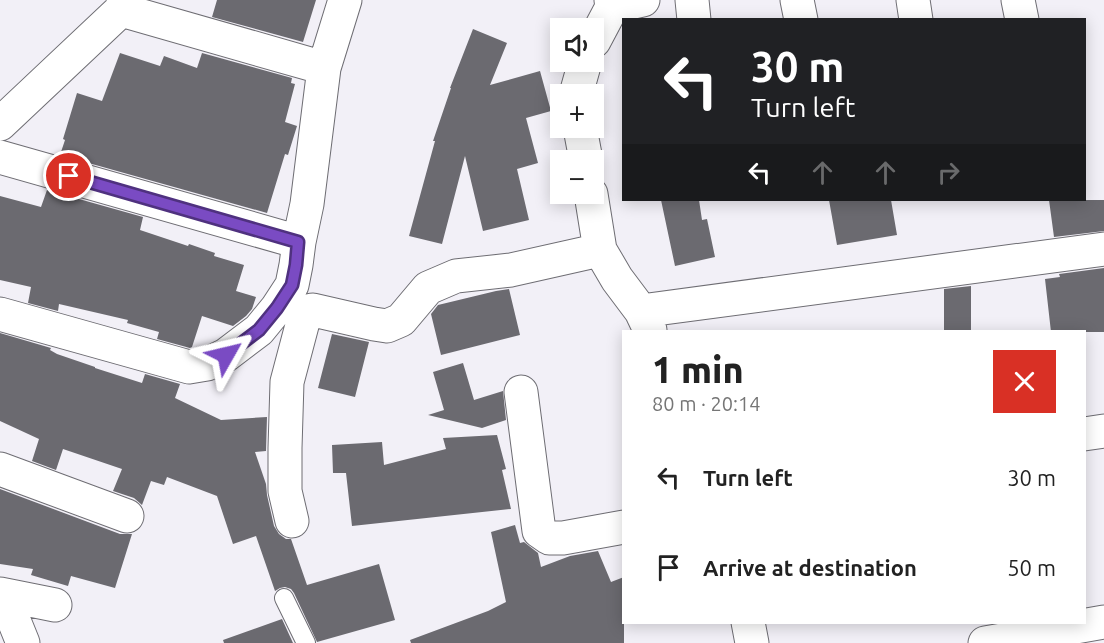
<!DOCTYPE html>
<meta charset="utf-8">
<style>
:root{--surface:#fff;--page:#f6f6f6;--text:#222;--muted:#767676}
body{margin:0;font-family:Ubuntu,sans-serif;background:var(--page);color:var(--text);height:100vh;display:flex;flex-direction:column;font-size:22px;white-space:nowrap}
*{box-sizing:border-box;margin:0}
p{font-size:20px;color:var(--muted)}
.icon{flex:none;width:33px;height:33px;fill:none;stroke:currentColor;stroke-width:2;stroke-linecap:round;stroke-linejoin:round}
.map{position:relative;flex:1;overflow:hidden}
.side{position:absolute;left:622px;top:330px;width:464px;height:294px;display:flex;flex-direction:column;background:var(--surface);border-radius:0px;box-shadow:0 3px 15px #0003}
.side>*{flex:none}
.hud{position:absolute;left:622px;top:18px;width:464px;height:183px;border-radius:0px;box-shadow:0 3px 15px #0003;background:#202124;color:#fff;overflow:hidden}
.buttons{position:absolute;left:550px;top:18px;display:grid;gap:12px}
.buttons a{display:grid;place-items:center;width:54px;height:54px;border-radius:0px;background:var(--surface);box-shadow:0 3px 15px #0003;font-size:30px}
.pin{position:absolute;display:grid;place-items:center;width:51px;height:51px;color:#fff;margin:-26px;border:3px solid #fff;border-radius:50%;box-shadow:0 2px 6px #0007}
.me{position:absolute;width:66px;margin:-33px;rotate:53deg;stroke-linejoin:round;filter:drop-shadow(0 0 4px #0008)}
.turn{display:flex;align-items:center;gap:21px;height:126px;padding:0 30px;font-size:27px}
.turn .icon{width:78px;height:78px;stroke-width:2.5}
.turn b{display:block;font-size:42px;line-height:51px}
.lanes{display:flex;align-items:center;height:57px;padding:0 30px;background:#0003;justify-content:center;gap:30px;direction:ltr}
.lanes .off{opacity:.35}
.round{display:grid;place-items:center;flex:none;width:63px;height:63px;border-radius:0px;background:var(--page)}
.headline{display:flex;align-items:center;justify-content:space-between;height:102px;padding:0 30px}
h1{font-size:36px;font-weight:800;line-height:45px}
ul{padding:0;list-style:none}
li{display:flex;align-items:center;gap:18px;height:90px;padding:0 30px}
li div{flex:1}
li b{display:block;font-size:22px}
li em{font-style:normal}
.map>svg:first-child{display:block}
.building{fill:#6b6a70}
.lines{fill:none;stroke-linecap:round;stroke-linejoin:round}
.lane-casing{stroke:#6e6d73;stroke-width:20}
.street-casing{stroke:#6e6d73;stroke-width:35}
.secondary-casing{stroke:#6e6d73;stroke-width:35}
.lane{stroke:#fff;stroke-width:18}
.street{stroke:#fff;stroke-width:33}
.secondary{stroke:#fff;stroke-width:33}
.route-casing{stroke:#4f317f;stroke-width:15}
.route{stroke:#7a4bc3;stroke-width:10}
</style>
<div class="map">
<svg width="1104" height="643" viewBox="0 0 1104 643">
<rect width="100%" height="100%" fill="#f2f0f7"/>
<!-- building -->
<path class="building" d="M217 0H316L303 42 212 17Z
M473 29 507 43 490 85 540 71 551 111 526 118 538 163 517 169 529 220 483 231 465 156 442 244 409 236 435 141H433L451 88H450Z
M120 53 160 66 164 56 197 68 202 53 292 78 291 83 295 84 285 122 297 126 288 155 285 154 267 213 60 155 65 140 63 139 77 93 102 101Z
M47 190 143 217 140 230 188 246 189 244 215 253 214 256 244 265 236 291 256 297 252 309 246 316 233 326 202 316 192 347 190 348 157 339 159 332 127 323 128 320 59 304 58 311 28 303 31 287 0 280V196L41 207Z
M661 200H699L702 220 707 219 715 257 675 266Z
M829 200H891L897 235 837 245Z
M1049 200H1104V231L1054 237Z
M1104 268V332H1051L1045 279 1060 277 1059 274Z
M971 286V332H944V289Z
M509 289 520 335 441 355 431 314 438 305 496 291Z
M0 333 51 348 50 350 57 354 95 367V368L142 383 145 374 180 384 175 398 221 420 267 417 266 451 255 452 266 484 267 495 274 526 279 534 286 539H291L307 585 379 564 395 620 317 642 294 593 291 589 285 587 280 588 275 591 256 536 233 544 217 496 167 477 164 485 151 481 142 505 134 498 113 491 122 469 63 449 56 470 32 461 39 439 0 421Z
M332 334 369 342 355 397 318 388Z
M463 363 474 400 503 391 506 420 482 428 428 415 444 410 433 372Z
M497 435 506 469 502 470 511 509 352 526 346 473H333L332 445 382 442 384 465 446 449 443 438Z
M0 489 120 534H132L115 588 71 576 68 586 31 575 33 569 0 564Z
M515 525 520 543 524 542 538 553 541 567 570 556 598 551 611 582 624 577V643H411L410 640 488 611 506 602 491 532Z
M282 619 293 643H224L223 640Z"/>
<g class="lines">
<!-- lane casing -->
<g class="lane-casing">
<path id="lane" d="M284 598 306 643"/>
</g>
<!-- street casing -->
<g class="street-casing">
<path id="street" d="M692 0 694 20
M797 0 801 20
M913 0 916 20
M1018 0 1022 20
M612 7 643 0
M121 10 324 68
M594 41 612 7 611 0
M576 94 585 62
M0 124 121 10 124 0
M580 128 586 160
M0 157 299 242
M591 194 600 250 617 279 641 311 650 330
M641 311 1104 249
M0 314 189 367 207 364 226 355 259 330 277 308 292 285 296 265 299 242 307 204 324 68 345 0
M521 392 539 531 549 538H563L624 527
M1084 434 1104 431
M0 469 127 516
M292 521 285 491V448L287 382 305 314 308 311 313 310 374 324 387 326 401 320 428 288 456 276 511 270 600 250
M0 594 55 605
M4 596 23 643
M748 622 752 643"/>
</g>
<!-- secondary casing -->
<g class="secondary-casing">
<path id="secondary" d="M985 643 1104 622"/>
</g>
<!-- lane -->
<use href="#lane" class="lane"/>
<!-- street -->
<use href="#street" class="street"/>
<!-- secondary -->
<use href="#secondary" class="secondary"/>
</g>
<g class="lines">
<!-- route casing -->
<g class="route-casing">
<path id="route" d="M69 176 298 242 296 265 292 285 277 308 259 330 226 355"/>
</g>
<!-- route -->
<use href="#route" class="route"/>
</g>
</svg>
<div class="buttons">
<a><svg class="icon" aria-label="sound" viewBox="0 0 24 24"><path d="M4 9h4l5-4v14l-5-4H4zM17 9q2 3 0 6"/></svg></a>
<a>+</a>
<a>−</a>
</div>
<div class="pin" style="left:69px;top:176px;background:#d93025"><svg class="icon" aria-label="arrive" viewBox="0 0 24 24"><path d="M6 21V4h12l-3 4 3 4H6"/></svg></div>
<svg class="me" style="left:226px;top:355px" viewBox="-20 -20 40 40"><path d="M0-17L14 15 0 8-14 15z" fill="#7a4bc3" stroke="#fff" stroke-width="4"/></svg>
<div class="hud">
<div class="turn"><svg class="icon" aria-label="left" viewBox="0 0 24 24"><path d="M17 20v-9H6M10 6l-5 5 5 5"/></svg><div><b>30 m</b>Turn left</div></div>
<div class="lanes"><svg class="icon" aria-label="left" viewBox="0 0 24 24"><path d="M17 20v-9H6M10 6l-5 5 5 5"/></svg><svg class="icon off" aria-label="ahead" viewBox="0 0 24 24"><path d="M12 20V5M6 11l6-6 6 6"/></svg><svg class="icon off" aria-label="ahead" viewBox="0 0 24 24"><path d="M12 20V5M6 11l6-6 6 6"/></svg><svg class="icon off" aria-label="right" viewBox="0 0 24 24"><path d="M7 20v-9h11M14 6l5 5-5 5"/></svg></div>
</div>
<section class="side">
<div class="headline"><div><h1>1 min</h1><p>80 m · 20:14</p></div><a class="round" style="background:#d93025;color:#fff"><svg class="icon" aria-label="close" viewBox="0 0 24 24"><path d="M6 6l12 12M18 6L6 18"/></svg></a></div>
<ul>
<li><svg class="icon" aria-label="left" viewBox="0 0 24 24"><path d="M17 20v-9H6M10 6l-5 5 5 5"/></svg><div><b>Turn left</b></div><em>30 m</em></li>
<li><svg class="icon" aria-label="arrive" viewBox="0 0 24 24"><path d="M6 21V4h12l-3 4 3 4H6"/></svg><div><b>Arrive at destination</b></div><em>50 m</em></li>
</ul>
</section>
</div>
